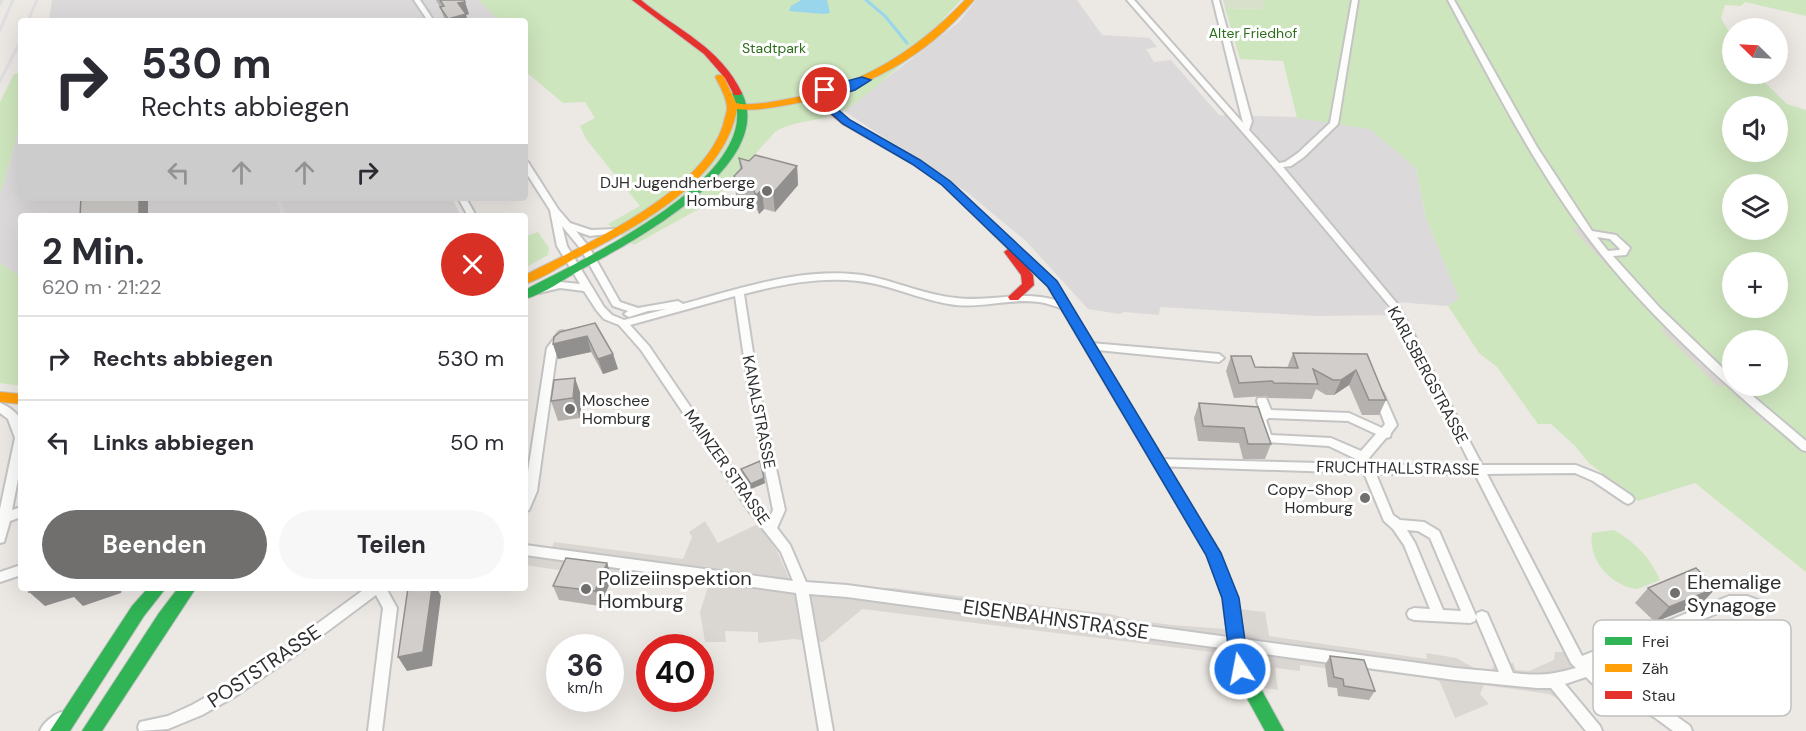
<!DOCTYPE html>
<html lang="de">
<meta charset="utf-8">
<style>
:root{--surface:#fff;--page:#f7f7f7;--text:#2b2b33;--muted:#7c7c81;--line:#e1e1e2;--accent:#706f6e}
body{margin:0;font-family:"DM Sans",sans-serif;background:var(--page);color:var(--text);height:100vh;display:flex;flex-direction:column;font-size:22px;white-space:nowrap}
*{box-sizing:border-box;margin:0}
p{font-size:20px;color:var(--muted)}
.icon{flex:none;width:33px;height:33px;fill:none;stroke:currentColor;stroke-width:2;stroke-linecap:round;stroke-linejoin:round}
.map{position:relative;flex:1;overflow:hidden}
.details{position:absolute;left:18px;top:213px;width:510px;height:378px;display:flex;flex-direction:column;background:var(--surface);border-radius:6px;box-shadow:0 6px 24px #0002}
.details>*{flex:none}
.top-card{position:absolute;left:18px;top:18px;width:510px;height:183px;border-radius:6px;box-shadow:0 6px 24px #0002;background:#fff;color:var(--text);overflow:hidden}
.needle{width:39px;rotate:294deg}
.tools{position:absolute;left:1722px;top:18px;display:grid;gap:12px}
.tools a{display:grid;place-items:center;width:66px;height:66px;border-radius:50%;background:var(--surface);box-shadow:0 6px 24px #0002;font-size:30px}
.speed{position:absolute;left:546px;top:634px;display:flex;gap:12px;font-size:30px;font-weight:700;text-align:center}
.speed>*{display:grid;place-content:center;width:78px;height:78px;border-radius:50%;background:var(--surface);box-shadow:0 6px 24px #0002;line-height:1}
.speed small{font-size:15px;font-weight:400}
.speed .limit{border:9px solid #d22;background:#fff;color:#111}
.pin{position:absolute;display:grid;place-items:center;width:51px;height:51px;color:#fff;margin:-26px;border:3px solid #fff;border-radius:50%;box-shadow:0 2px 6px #0007}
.me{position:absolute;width:66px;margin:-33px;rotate:349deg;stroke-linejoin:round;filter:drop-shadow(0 0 4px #0008)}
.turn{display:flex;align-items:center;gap:21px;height:126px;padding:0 24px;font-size:27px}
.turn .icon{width:78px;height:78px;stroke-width:2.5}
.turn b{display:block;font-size:42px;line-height:51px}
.lanes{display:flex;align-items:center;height:57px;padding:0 24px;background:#0003;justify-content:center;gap:30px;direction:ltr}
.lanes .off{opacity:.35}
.round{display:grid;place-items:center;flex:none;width:63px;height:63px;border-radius:32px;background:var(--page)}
.overview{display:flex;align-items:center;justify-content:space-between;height:102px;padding:0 24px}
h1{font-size:36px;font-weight:700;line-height:45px}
.action{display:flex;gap:12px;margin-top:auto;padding:12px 24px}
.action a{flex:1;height:69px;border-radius:36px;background:var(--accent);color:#fff;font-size:24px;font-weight:700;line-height:69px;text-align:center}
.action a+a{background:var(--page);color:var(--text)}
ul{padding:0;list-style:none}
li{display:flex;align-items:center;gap:18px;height:84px;padding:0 24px;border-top:2px solid var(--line)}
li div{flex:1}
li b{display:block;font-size:22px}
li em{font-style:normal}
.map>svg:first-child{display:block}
.industrial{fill:#dcd9db}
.green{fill:#cee6be;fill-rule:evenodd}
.cemetery{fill:#d8e0cc}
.plaza{fill:#dad6d2}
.water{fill:#99d6ec}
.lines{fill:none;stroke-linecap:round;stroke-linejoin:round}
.stream{stroke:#99d6ec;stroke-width:3}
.street-casing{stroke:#c5c4c5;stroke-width:4}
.fast-casing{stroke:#c5c4c5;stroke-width:2}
.slow-casing{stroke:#c5c4c5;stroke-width:2}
.jam-casing{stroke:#c5c4c5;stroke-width:2}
.street{fill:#fcfcfb;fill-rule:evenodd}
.fast{fill:#30b455;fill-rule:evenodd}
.slow{fill:#ff9f0a;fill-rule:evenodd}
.jam{fill:#e5322d;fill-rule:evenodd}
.rail-far1{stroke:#dfdfe1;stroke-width:3}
.rail{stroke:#dfdfe1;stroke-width:4}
.wall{fill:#b4b1af}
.shaded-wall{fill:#92908e}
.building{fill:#d1cecb;stroke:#92908e;stroke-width:1.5}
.route{fill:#1a73e8;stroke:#114b97;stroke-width:1.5}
.poi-dot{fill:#706f6e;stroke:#fff;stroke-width:2}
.labels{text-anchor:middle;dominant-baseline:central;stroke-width:6;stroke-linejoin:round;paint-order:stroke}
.far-park-label{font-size:14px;fill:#2c6e1b;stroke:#fff}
.poi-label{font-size:16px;fill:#2e2e2e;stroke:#fff;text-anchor:end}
.street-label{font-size:16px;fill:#2e2e2e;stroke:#fff}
.near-poi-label{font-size:20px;fill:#2e2e2e;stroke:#fff;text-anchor:start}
.near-street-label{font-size:20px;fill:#2e2e2e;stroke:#fff}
.key{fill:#fff;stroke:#c0c0c0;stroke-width:1.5}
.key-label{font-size:16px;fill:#2e2e2e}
</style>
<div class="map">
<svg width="1806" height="731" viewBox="0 0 1806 731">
<rect width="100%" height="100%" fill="#ece8e4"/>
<!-- industrial -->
<path class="industrial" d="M52 0H479L499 21H49Z
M976 0H1077L1102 35 1150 38 1157 47 1146 49 1154 62 1171 60 1219 115 1296 117 1370 129 1416 168 1426 218 1459 298 1448 306 1384 301 1390 315 1316 316 1160 307 1159 315 1124 312 1120 314 1088 309 1026 241 968 193 844 111 945 33 960 21Z
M21 122V198H452L461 216H21V277L0 263V195Z"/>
<!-- green -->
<path class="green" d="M479 0H961L933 30 904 52 910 58C892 72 858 104 841 112 820 122 793 120 775 132L713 201 634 245 608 224 640 206 586 139 580 126 595 118 585 102 563 103 525 71V21H499Z
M1263 0H1806V16L1745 2 1741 6 1725 5 1721 18 1732 37V74H1756L1787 104 1806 110V572L1695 483 1638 501 1589 463 1575 446 1551 424H1538L1497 367 1479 353 1448 306 1459 298 1426 218 1416 168 1370 129 1297 118 1283 61 1240 59 1225 8 1265 9ZM1732 106H1778V152H1732ZM1732 184H1778V230H1732ZM1732 262H1778V308H1732ZM1732 340H1778V386H1732Z
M21 73V122L0 195V102L14 74Z
M538 232 549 248 548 255 525 268V237Z
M0 263 21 277V386L0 383Z
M1614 530C1635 542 1650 557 1660 580L1637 589C1610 585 1588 560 1592 533Z"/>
<!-- cemetery -->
<path class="cemetery" d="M1223 0H1263L1266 9 1225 8Z"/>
<!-- plaza -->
<path class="plaza" d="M1563 204H1570L1590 233 1732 386 1777 424 1767 425 1726 386H1717L1660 329 1668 328 1572 229 1581 228Z
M705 521 718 543 758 524 777 551 795 592 892 588 1110 614 1129 619 1171 625 1239 630 1238 609 1265 612 1269 636 1427 659 1426 653 1456 658 1474 668 1491 671 1495 663H1513L1516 670 1529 671 1554 660 1555 652H1572L1586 671 1554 681 1566 703 1549 694 1484 685 1480 694 1489 704 1455 718 1440 682 1434 679 1325 665V668L1300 665V671L1275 668 1278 690 1264 688 1253 657 862 609 823 642 793 639 758 643V632L725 631 726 642H705L700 612 708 587 612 578 525 565V543L552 547 554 542 683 559 692 537 689 532Z"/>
<!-- water -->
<path class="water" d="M801 0H827L830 13 823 14 789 11 791 6Z"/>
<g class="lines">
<!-- stream -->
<path class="stream" d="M866 0 885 16 907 43"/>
<!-- street casing -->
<g class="street-casing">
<path id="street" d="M414 0H420L434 21H428Z
M1127 0H1134L1243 123 1213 0H1219L1252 121 1249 130 1279 163 1285 162 1298 153 1330 123 1352 0H1358L1338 124 1304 157 1291 166 1283 167 1399 306 1482 465H1576L1601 475 1632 496 1634 499 1632 502 1628 504 1624 502 1593 481 1575 473 1487 474 1582 656 1729 596H1747L1769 604 1771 608 1769 612 1764 614 1747 607 1730 608 1592 665 1611 682 1664 707 1690 726 1692 731H1673L1654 717 1601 692 1586 677 1565 684 1600 726 1602 731H1586L1551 688H1537L1455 680 847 597 809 594 833 731H819L796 593 525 555V545L793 581 781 552 749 511 641 350 619 325 604 319 597 311 584 291 560 288 539 293 534 290 536 288 560 282 580 284 557 246 550 210 525 171V162H528L558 209 570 223 591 230 616 229 618 231 616 233 590 236 576 231 589 247 620 302 638 308 678 301 683 304C740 288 803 267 862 275 894 280 923 295 956 298 998 303 1024 287 1068 304L1070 306 1065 309C1056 307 1048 303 1039 302 1011 298 983 308 956 305 928 302 903 290 876 284 833 274 786 283 744 294L758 385 785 510 777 528 790 545 806 582 847 585 1455 668 1499 672 1476 618 1475 621 1470 623 1414 620 1409 618 1407 614 1409 610 1414 608 1430 609 1404 545 1393 529 1384 521 1364 473 1155 466 1153 463 1155 460 1159 459 1360 464 1358 460 1329 446 1265 442 1259 436 1254 419 1261 413 1257 401 1258 398H1266L1271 410 1349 413 1382 428 1385 424 1373 393 1378 389 1383 393 1397 425 1391 433 1390 437 1386 438 1369 458 1372 465H1471L1392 309 1274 168ZM562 226 580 248 613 306 628 311 624 314 629 317 648 311 666 309 624 320 612 315 604 307 567 246ZM735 296 748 385 773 510 769 519 757 505 649 346 630 325ZM1269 418 1348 421 1376 434 1361 451 1331 438 1271 435 1266 420ZM1376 474H1475L1571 663 1576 668C1551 675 1539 676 1513 673L1487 613 1482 611 1477 613 1476 616 1439 531 1424 522 1400 520 1393 515ZM1407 530 1418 531 1430 538 1461 611 1443 610 1415 543Z
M1448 0H1454L1537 147 1592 231 1616 235 1628 246 1630 248 1626 255 1613 256 1660 308 1732 377V386H1741L1806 441V451L1802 450C1731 389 1659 327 1600 253 1539 176 1494 87 1448 0ZM1597 237 1610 239 1620 249 1619 250 1608 251Z
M458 198H466L476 216H468Z
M563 331 568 334 557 349 537 491 529 510 525 512V491L547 348 559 332Z
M1091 343 1219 354 1224 358 1219 362 1087 349 1086 347 1087 345Z
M0 403C6 405 15 411 19 417 28 435 16 490 12 510L21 507V517L10 521 4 542 0 543V509L15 438 8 419 0 413Z
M21 565V575L0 582V572Z
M366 588H386L397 608 382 731H368L383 608 376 595 301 651 234 697 202 715 168 729 139 731 138 727 140 722 168 716 192 705 224 687 291 643Z
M61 712 66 714 68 719 66 724 58 731H40C43 723 53 715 61 712Z"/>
</g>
<!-- fast casing -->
<g class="fast-casing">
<path id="fast" d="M737 90 742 93C777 165 633 242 582 269 564 279 544 294 525 299V290C580 260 771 175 732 93Z
M1103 364 1108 366 1221 553 1238 598 1249 667 1284 731H1265L1231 669 1222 598 1206 555 1096 369Z
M148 588H166L144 616 70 731H50L132 606Z
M178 588H196L102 731H82L159 613Z"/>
</g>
<!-- slow casing -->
<g class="slow-casing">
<path id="slow" d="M965 0H974C926 58 860 93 787 105 770 108 754 111 737 109 724 183 634 228 574 259 559 267 542 279 525 284V275C586 244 701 194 723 125 724 119 727 113 727 107 726 97 720 86 715 77L717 75H723L736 103 741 104C756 105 772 102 787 99 859 87 915 52 965 0Z
M0 392 21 394V404L0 402Z"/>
</g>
<!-- jam casing -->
<g class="jam-casing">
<path id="jam" d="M632 0H641C679 31 720 47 742 93L740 95H734L725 78 704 54Z
M811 90 850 120 920 160 950 181 1056 281 1110 369 1108 372H1098L1047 286 1028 268 1033 275 1034 285 1018 300H1010L1008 297 1022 284 1021 275 1004 252 1008 249 942 185 912 164 842 124 808 95V91Z"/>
</g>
<!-- street -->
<use href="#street" class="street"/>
<!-- fast -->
<use href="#fast" class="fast"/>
<!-- slow -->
<use href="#slow" class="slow"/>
<!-- jam -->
<use href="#jam" class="jam"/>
<!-- rail-far1 -->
<path class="rail-far1" d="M0 4 2 0
M28 21 37 0
M0 30 13 0
M0 81 21 40"/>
<!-- rail -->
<path class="rail" d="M278 198 283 216"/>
</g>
<!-- wall -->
<path class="wall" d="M436 0H464L469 14 466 15 468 21H445L440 7Z
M739 158 749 161 797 166 798 185 775 212 764 209 759 214 755 206 741 202 736 195 734 176 740 169Z
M595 323 613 354 618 369 603 374 591 352 558 359 553 344Z
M1293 353 1367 354 1386 400 1379 415H1362L1349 385 1334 395H1326L1316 389 1312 399 1269 398 1266 396 1234 398 1226 371 1231 356 1255 367 1287 368Z
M582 398 580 418 558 421 551 401Z
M1199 403 1258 407 1271 444 1265 459H1243L1239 443 1198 441 1194 418Z
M741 469 764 478 765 483 751 489 742 474Z
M607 563 612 578 600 606 559 600 553 586Z
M1648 588H1716L1702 603 1655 622 1635 603Z
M1330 656 1375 691 1369 700 1338 696 1337 688 1328 687 1325 665Z
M1673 678 1722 694 1711 703 1687 712 1663 687Z"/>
<!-- shaded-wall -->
<path class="shaded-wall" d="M465 2 469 14 466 15 468 21H449L448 19 458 3Z
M797 166 798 185 775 212 773 193Z
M762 190 764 209 759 214 756 195Z
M139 198H148V216H139Z
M587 336 591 352 558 359 553 344Z
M613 354 618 369 603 374 598 359Z
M1356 370 1349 385 1334 395 1341 380Z
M575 378 582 398 580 418 573 398Z
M764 478 765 483 751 489V484Z
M607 563 612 578 600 606 595 591Z
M40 588H122L121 593 83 606 74 597 45 606 29 592Z
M432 588H437L441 596 432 666 407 671 398 657Z
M1716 588 1702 603 1655 622 1669 607Z
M1722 694 1711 703 1687 712 1697 703Z"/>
<!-- building -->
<path class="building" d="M440 0H464L465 2 458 3 466 14 448 19 440 7 444 6Z
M755 155 797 166 773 193 762 190 756 195 752 187 739 183 734 176 742 168 739 158 749 161Z
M81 198H139V216H80Z
M595 323 613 354 598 359 587 336 553 344 554 337 560 332Z
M1293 353 1367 354 1386 400H1369L1356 370 1341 380H1333L1313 369 1318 384 1274 383 1272 381 1239 383 1231 356H1251L1255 367 1298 368Z
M575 378 573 398 551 401 554 380Z
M1199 403 1258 407 1271 444H1248L1244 428 1203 426Z
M760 461 764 478 751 484 741 469Z
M566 558 607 563 595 591 553 586Z
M1696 568 1716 588 1669 607 1648 588Z
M30 588H40L29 592Z
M68 588H77L68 591Z
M408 588H432L423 652 398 657Z
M1330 656 1364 660 1375 691 1344 686 1343 679 1334 677Z"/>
<!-- route -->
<path class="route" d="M862 77 871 80 855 90 826 99 850 120 920 160 950 181 1057 281 1221 553 1239 598 1249 669 1247 674 1240 677 1234 674 1231 669 1222 598 1206 555 1048 287 942 185 912 164 843 124 814 98 824 93 820 90 821 88Z"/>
<!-- markers -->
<g class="poi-dot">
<circle cx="767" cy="191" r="6"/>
<circle cx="570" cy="409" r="6"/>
<circle cx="1365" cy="498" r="6"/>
<circle cx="586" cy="589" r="6"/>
<circle cx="1675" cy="593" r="6"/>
</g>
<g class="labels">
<!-- far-park labels -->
<g class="far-park-label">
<text x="1253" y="33">Alter Friedhof</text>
<text x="774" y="48">Stadtpark</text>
</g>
<!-- poi labels -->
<g class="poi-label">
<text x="755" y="182">DJH Jugendherberge<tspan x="755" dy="18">Homburg</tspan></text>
<text x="582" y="400" text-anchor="start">Moschee<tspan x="582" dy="18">Homburg</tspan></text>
<text x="1353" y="489">Copy-Shop<tspan x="1353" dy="18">Homburg</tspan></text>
</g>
<!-- street labels -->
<g class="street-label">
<text transform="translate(1428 375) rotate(62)">KARLSBERGSTRASSE</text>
<text transform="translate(759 412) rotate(79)">KANALSTRASSE</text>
<text transform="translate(727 467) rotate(55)">MAINZER STRASSE</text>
<text transform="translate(1398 468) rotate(1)">FRUCHTHALLSTRASSE</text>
</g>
<!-- near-poi labels -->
<g class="near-poi-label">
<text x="598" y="578">Polizeiinspektion<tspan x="598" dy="23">Homburg</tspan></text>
<text x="1687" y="582">Ehemalige<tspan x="1687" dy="23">Synagoge</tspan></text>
</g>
<!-- near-street labels -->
<g class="near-street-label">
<text transform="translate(1056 619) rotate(8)">EISENBAHNSTRASSE</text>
<text transform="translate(264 666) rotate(-34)">POSTSTRASSE</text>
</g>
</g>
<!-- legend -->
<rect x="1593" y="620" width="198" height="96" rx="9" class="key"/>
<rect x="1605" y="637" width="27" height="8" fill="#30b455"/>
<rect x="1605" y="664" width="27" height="8" fill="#ff9f0a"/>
<rect x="1605" y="691" width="27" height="8" fill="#e5322d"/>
<g class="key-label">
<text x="1642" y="647">Frei</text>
<text x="1642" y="674">Zäh</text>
<text x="1642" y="701">Stau</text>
</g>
</svg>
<div class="tools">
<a><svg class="needle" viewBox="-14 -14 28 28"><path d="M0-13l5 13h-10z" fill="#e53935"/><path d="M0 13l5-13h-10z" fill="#7c7c81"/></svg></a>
<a><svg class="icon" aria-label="sound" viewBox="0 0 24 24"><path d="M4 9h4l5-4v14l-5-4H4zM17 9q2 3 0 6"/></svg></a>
<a><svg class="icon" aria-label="layers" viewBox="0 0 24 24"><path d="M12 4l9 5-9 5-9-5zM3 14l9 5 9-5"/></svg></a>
<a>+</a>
<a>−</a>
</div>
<div class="speed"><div>36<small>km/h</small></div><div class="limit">40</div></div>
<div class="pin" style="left:825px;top:90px;background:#d93025"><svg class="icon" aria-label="arrive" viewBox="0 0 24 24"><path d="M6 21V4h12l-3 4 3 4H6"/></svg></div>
<svg class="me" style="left:1240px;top:669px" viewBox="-20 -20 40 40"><circle r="17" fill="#1a73e8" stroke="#fff" stroke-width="3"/><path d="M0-11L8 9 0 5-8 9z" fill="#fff"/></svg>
<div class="top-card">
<div class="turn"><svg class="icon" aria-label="right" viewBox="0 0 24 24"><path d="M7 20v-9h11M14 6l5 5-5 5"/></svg><div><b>530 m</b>Rechts abbiegen</div></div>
<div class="lanes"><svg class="icon off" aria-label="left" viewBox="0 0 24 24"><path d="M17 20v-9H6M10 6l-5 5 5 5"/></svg><svg class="icon off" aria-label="ahead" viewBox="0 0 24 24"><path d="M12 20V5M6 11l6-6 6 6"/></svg><svg class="icon off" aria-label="ahead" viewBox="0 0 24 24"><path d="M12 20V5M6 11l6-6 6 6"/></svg><svg class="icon" aria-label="right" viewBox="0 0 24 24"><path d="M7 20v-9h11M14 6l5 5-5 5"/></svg></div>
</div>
<section class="details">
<div class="overview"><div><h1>2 Min.</h1><p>620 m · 21:22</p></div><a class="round" style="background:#d93025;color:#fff"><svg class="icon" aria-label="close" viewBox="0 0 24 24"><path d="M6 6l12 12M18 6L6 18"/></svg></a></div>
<ul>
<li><svg class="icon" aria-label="right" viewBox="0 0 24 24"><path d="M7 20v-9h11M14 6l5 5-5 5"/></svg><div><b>Rechts abbiegen</b></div><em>530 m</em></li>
<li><svg class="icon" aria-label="left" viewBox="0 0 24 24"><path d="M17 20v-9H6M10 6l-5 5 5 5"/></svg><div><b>Links abbiegen</b></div><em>50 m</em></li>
</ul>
<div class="action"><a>Beenden</a><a>Teilen</a></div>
</section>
</div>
